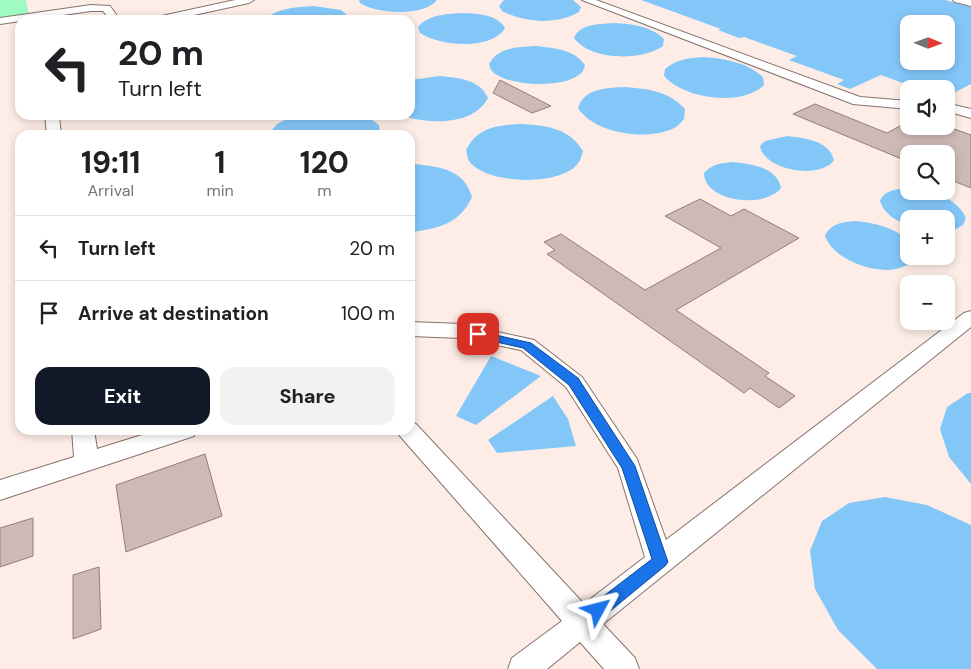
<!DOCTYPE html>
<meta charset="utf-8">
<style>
:root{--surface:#fff;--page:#f2f2f2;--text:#202124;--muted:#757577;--line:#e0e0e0;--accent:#111827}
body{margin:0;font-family:"DM Sans",sans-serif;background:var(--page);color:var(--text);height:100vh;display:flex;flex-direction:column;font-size:19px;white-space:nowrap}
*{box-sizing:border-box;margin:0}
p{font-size:16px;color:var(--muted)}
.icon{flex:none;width:28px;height:28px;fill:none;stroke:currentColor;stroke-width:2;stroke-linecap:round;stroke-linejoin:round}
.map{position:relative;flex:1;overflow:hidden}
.panel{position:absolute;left:15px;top:130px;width:400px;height:305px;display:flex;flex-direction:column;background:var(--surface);border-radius:15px;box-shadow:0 2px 8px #0003}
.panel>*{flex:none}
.top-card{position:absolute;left:15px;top:15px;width:400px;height:105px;border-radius:15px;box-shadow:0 2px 8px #0003;background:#fff;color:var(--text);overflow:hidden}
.needle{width:32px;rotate:91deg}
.fabs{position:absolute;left:900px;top:15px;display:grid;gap:10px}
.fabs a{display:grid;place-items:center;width:55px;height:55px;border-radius:10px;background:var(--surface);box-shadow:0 2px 8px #0003;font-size:25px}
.pin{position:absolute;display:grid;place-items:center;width:42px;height:42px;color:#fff;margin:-21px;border-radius:10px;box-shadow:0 2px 8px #0006}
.me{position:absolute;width:55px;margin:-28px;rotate:52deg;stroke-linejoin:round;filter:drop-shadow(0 0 4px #0008)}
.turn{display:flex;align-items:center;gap:18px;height:105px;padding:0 20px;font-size:22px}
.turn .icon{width:65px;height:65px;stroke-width:2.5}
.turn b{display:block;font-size:35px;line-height:42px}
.eta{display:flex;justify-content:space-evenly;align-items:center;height:85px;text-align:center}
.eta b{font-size:30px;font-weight:700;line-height:35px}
.primary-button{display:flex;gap:10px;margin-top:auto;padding:10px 20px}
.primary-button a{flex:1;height:58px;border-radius:15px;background:var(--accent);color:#fff;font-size:20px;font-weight:700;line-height:58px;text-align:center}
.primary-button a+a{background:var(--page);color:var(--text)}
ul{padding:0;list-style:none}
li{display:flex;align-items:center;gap:15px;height:65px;padding:0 20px;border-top:1px solid var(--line)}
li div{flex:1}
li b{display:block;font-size:19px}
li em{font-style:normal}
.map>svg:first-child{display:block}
.built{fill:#feede6;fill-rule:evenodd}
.green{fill:#9ffbc2}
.water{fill:#83c7f9;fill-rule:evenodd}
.building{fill:#cebab4;stroke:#907e78}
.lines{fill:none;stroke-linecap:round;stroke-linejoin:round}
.minor-casing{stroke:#85736d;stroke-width:2}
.minor{fill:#fff;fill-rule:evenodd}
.route{fill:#1a73e8;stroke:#114b97}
</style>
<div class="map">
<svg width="971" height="669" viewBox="0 0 971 669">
<rect width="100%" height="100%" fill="#fcf8f6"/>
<!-- built -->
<path class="built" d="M0 0H971V669H0ZM20 20H410V115H20ZM909 24H946V61H909ZM909 89H946V126H909ZM20 135H410V430H20ZM909 154H946V191H909ZM909 219H946V256H909ZM909 284H946V321H909Z"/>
<!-- green -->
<path class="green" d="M0 0H26L29 15 0 19Z"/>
<!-- water -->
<path class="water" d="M359 0H437C424 17 376 14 360 3Z
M504 0H573L581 7 579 12C556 25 525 23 502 11L499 6Z
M641 0H945L971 7V84L946 97V89H919L881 75 850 89 837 84 844 80 789 60 797 56 744 37 739 38 718 30 721 29ZM909 24H946V61H909Z
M314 6 341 10 347 15 348 20H264C277 8 296 7 314 6Z
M464 13C478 14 497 14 505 28 492 51 439 46 420 33L418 27C429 14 447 14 464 13Z
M615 23C632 24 651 26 664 39L663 46C642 61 591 61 574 38 580 23 601 24 615 23Z
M535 46C554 48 574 49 585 65 585 65 583 72 582 72 569 89 506 87 492 71 490 69 490 66 489 64 498 47 518 47 535 46Z
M704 57C726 59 746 62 763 77L764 85C742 107 684 99 664 76L665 69C677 59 689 58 704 57Z
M440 76C458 78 480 79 488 98 473 127 426 124 400 115H410V80Z
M625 87C648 89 669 91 685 109L684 119C682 121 679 125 676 127 650 142 594 134 578 108 584 88 607 88 625 87Z
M296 115H365L379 125 380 135H268L277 124Z
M523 124C548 126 569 128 583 151 582 154 581 159 579 162 563 187 486 185 469 161 467 158 467 153 466 150 478 126 500 125 523 124Z
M787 136C804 138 829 140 834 160 821 180 764 171 760 146L765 141Z
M733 162C751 164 777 167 781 188 765 209 704 202 704 173 712 164 721 163 733 162Z
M415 164C440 167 464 169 472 197 460 224 437 229 410 232V165Z
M906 188 909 189V191C931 191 956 196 966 218L963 225 954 230 946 231V219H909V226C896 221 884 214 880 201 885 190 895 190 906 188Z
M855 221C875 223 894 227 909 241V256H915C901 285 832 264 825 235 832 223 842 222 855 221Z
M491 356 541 376 476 425 456 416Z
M968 393H971V484L949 457 940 429 947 407Z
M553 396 568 419 576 446 497 453 488 440Z
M885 497 927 505 971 525V669H877L838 630 815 589 810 551 822 521 849 503Z"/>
<!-- building -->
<path class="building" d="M500 80 551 106 532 113 493 93Z
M815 104 887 133 909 121V126H946L971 135V188L946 178V154H909V162L793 114Z
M700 199 731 216 744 209 799 238 676 310 769 373 765 376 795 396 779 408 750 388 744 393 547 254 555 250 544 242 561 234 645 290 721 248 665 216Z
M205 454 222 516 126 552 116 485Z
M33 518V556L0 567V528Z
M99 567 101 629 73 639V575Z"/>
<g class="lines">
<!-- minor casing -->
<g class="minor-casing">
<path id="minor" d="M235 0H254L249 3 171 20H152L157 17Z
M582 0H596L860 97 909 101V109L853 104Z
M953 0H971V6L955 2Z
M91 5 110 6 120 20H110L103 11H91L0 24V18Z
M946 103 971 109V118L946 111Z
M45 115H59L61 135H47Z
M971 311V327L603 624 635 658 639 669H604L580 642 547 669H508L512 658 562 621 400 436 397 430H410V422L416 424 584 604 645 557 618 468 566 387 521 350 462 338 410 336V322L462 324 534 340 582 377 637 459 666 540 964 313Z
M72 430H94L97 449 158 430H197L194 436 0 500V480L74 457Z"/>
</g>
<!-- minor -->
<use href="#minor" class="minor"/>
</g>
<!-- route -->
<path class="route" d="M478 331 531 343 578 378 635 466 668 562 665 566 604 616 598 618 592 616 590 610 592 605 652 559 622 468 569 385 523 348 474 337 472 334 474 332Z"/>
</svg>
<div class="fabs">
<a><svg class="needle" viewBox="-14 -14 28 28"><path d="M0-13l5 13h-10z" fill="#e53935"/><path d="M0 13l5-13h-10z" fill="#757577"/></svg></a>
<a><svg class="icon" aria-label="sound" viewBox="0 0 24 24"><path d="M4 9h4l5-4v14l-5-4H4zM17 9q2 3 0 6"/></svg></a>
<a><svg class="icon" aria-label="search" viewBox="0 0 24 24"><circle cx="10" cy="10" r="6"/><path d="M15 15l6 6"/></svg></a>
<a>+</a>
<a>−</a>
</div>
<div class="pin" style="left:478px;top:334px;background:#d93025"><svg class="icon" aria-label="arrive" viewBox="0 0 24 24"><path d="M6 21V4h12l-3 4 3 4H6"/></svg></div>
<svg class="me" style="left:598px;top:610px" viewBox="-20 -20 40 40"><path d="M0-17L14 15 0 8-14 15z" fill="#1a73e8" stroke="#fff" stroke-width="4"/></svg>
<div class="top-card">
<div class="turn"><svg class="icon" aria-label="left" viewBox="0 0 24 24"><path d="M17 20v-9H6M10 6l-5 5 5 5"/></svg><div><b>20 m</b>Turn left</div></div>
</div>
<section class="panel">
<div class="eta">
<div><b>19:11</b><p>Arrival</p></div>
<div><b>1</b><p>min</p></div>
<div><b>120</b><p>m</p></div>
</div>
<ul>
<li><svg class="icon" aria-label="left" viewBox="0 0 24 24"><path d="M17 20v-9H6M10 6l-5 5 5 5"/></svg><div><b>Turn left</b></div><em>20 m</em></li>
<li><svg class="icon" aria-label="arrive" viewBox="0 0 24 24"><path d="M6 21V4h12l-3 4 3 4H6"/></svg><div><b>Arrive at destination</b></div><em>100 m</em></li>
</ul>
<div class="primary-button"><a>Exit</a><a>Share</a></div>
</section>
</div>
